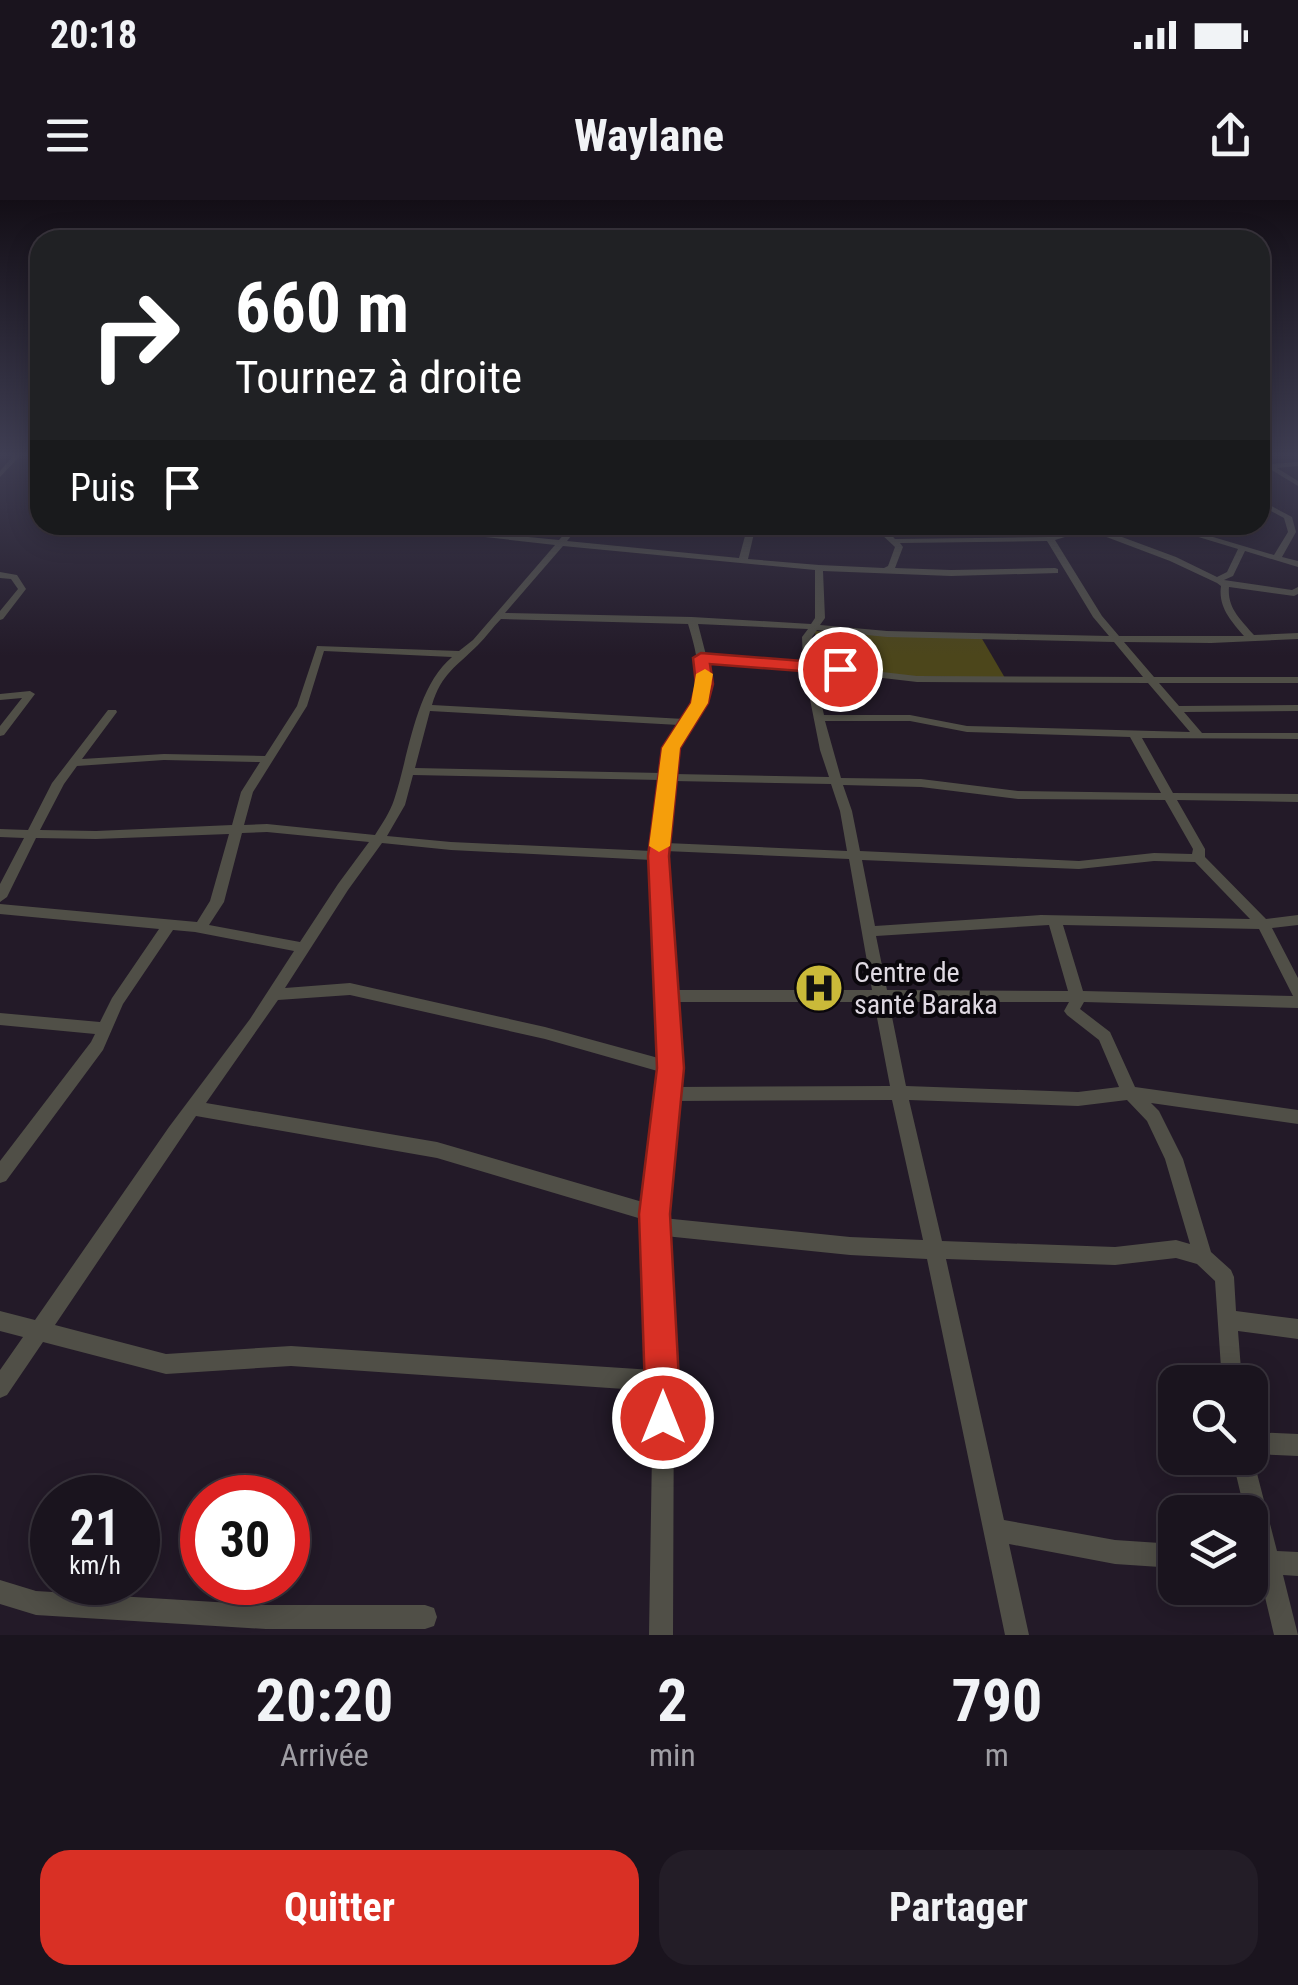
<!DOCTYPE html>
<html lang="fr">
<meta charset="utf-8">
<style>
:root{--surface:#1a141e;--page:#231d27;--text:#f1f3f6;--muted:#9f9ea4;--line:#38333c;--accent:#d93025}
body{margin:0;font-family:"Roboto Condensed",sans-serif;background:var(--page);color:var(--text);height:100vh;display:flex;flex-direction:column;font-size:38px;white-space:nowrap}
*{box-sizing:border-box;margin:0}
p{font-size:32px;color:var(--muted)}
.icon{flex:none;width:55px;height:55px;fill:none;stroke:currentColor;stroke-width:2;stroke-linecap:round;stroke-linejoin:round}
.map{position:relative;height:1435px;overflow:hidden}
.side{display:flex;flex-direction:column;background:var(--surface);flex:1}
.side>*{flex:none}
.banner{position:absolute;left:30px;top:30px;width:1240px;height:305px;border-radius:30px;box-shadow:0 5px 25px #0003,0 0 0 2px var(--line);background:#202124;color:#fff;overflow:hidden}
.fabs{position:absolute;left:1158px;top:1165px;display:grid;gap:20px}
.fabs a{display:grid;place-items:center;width:110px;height:110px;border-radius:20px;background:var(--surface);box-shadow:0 5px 25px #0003,0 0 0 2px var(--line);font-size:50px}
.speed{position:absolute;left:30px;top:1275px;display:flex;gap:20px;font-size:50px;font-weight:700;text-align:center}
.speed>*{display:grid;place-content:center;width:130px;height:130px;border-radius:50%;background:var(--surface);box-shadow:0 5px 25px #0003,0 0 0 2px var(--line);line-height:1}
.speed small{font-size:25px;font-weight:400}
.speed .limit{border:15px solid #d22;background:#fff;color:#111}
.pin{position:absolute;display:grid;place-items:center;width:85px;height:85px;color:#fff;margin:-42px;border:5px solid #fff;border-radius:50%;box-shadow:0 2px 10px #0007}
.me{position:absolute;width:110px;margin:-55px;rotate:0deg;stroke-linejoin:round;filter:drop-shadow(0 0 8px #0008)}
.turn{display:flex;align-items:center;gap:35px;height:210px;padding:0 40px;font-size:45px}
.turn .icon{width:130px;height:130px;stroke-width:2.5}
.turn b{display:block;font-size:70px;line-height:85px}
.then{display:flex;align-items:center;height:95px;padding:0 40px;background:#0003;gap:20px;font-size:38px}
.eta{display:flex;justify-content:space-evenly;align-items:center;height:170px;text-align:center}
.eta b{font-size:60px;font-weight:700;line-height:70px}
.button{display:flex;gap:20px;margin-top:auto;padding:20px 40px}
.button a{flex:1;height:115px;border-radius:30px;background:var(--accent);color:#fff;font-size:40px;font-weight:700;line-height:115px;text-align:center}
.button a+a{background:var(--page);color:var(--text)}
.status{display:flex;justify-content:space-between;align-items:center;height:70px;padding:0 50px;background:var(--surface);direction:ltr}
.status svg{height:28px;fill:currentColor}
header{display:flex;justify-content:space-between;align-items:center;height:130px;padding:0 40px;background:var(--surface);font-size:45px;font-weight:700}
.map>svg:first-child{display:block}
.green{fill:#4c461b}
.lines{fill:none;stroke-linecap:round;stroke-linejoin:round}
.minor{fill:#504f47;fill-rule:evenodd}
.route{fill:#d93025;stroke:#8d1f18;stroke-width:2.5}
.slow{fill:#f59e0b}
.labels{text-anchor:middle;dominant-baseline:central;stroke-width:8;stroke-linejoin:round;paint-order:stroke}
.poi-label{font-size:28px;fill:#dfd9e2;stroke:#0a070c;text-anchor:start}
</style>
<div class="status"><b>20:18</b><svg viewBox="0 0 49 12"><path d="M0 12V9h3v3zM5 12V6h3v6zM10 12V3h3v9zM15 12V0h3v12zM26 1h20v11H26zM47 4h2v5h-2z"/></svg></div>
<header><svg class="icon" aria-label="menu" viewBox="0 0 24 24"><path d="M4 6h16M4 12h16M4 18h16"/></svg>Waylane<svg class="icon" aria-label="share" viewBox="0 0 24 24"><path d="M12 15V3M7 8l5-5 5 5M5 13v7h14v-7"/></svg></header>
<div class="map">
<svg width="1298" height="1435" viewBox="0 0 1298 1435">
<rect width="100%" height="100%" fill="#231a28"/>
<!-- green -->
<path class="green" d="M815 431 981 437 1005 478 906 476 817 465Z"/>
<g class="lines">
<!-- minor -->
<path class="minor" d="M14 255H21L0 277V271Z
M1260 258 1271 264 1298 262V266L1277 268 1298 281V286L1260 263Z
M1260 300 1292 317 1296 332 1282 357 1298 361V367L1245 351 1233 376 1224 380 1292 390 1298 387V394L1294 396 1229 387C1227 408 1241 420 1254 435L1298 433V439L1211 443 1124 442 1154 477H1298V483H1159L1179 506 1298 505V511L1184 512 1202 533H1298V539L1142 538 1173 593 1298 594V602L1177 600 1205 649V657L1266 719 1298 715V725L1272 728 1298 778V808L1084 802 1080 809 1110 832 1135 887 1298 910V924L1151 903 1159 911 1183 959 1211 1052 1231 1070 1234 1077 1236 1111 1298 1119V1139L1238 1131 1242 1182H1222L1215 1081 1197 1064 1176 1058 1115 1065 946 1059 1004 1320 1115 1340 1175 1344V1368L1115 1364 1009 1344 1029 1435H1005L927 1059 850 1055 665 1036 674 1181 673 1435H649L653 1191 291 1166 166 1174 43 1142 7 1195 0 1198V1170L23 1137 0 1131V1111L35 1120 169 927 250 819 294 751 195 732 173 730 123 804 103 850 6 981 0 983V961L91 842 95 834 0 825V813L100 822 112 798 159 729 0 714V704L197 722 210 701 229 634 96 639 36 638 7 697 0 702V684L24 638 0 637V629L28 630 52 583 108 510H116L117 512 82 559 164 554 265 556 297 506 317 446 459 451 473 440 555 345 476 336 466 331 469 325H477L474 330 478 332 559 340 572 325H580L567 341 739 358 748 325H756L748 359 819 365 884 368 888 366 895 347 880 333 878 325H886L887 330 895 339 1049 337 1086 325H1098L1095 327 1176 357 1217 377 1227 372 1238 349 1159 325H1172L1205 335 1222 325H1232L1213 337 1274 355 1288 332 1284 318 1260 305ZM1088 330 1170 361 1217 383 1221 386C1218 407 1231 421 1244 436H1119L1102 416 1055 340ZM1047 341 1093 417 1109 436 887 431 820 425 825 418 823 371 951 376 1058 373V369L1055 368 951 370 895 368 903 347 900 343ZM563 346 815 370V418L811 424 692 417 505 413ZM501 419 688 424C698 457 706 488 684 519L432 505C441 474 457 466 478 445 486 437 493 427 501 419ZM698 424 808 429 802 437 803 463 706 455ZM817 430 887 437 1114 442 1143 477 917 476 813 464 812 437ZM324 451 452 457C415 488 409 555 394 600 390 612 382 624 375 635L267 624 244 625 253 592 307 506ZM708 461 804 469 820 550 829 577 674 574C675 563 675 552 679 542 694 507 714 509 708 461ZM814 470 917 482 1148 483 1190 532 967 526 910 515H824ZM430 511 679 525 665 548 662 573 415 568ZM825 521H910L967 532 1130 537 1161 593 1018 591 921 579 841 578ZM164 560 260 562 241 592 232 625 96 631 40 630 64 584 77 566ZM413 575 661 580 652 651 451 642 387 636 405 605ZM673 581 831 584 840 611 847 651 666 643ZM843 585 921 587 1018 599 1165 600 1193 649 1192 654 1154 653 1079 661 860 651 852 611ZM267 632 369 642 338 684 300 742 209 725 224 702 242 633ZM382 643 451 650 652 660 662 859 545 827 350 783 285 788 348 690ZM665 651 849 659 872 790H673ZM862 660 1079 669 1154 661 1195 662 1250 719 1041 715 875 726ZM1049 725 1068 791 887 790 876 736ZM1063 725 1259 729 1293 796 1083 791ZM350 795 545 839 661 872 646 1003 437 942 206 903 278 800ZM674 802H874L890 886 676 887 678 868ZM889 802H1069L1064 811 1067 815 1099 840 1119 887 1078 892 906 886ZM892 900 923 1040 850 1037 663 1018 675 901ZM909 900 1078 906 1127 900 1147 921 1165 959 1190 1044 1176 1040 1115 1047 942 1041ZM196 916 437 958 645 1020 653 1170 291 1146 166 1154 55 1125Z
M657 325H679L712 331 708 333Z
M0 372 17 375 26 389 3 419 0 420V411L18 389 11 379 0 378Z
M30 491 35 494 4 535 0 536V526L22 498 0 500V494Z
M1250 1232 1298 1234V1256L1252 1254 1277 1351 1298 1352V1376L1283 1375 1298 1435H1274L1259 1372H1250V1348L1253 1349 1250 1334V1312H1245L1232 1258H1250Z
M0 1380 36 1391 266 1405H425L434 1408 437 1417 434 1426 425 1429H266L36 1415 0 1404Z"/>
</g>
<!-- sky -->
<linearGradient id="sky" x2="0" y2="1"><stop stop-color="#130e16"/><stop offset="0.56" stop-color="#3f3e53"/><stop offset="1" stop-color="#3f3e53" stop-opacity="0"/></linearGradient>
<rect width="1298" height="456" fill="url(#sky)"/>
<!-- route -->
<path class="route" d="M701 453 840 464 848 469 840 474 710 464 713 484 708 503 680 548 669 656 684 868 670 1014 681 1218 676 1230 663 1235 651 1230 646 1218 639 1014 657 868 648 656 662 548 691 503 696 484 693 458Z"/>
<!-- slow -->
<path class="slow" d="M705 469 713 474 708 503 680 548 670 646 659 652 649 646 662 548 691 503 696 474Z"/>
<!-- icons -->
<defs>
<g id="hospital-disc" transform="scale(2.5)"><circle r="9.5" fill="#caba39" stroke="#0a070c"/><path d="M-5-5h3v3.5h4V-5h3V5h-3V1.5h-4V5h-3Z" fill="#111"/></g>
</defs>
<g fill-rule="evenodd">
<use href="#hospital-disc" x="819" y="788"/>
</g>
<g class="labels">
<!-- poi labels -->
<g class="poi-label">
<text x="854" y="772">Centre de<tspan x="854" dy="32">santé Baraka</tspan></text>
</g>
</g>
</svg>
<div class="fabs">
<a><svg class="icon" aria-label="search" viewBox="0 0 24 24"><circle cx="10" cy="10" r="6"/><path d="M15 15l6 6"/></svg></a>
<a><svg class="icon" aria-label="layers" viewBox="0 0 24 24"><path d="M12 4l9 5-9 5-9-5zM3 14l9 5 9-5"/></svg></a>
</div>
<div class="speed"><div>21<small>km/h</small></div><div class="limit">30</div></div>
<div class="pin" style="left:840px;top:469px;background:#d93025"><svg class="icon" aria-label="arrive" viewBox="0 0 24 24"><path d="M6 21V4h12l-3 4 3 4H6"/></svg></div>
<svg class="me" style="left:663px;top:1218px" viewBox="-20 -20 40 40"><circle r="17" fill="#d93025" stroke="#fff" stroke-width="3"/><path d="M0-11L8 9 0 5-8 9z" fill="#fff"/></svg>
<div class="banner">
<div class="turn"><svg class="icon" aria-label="right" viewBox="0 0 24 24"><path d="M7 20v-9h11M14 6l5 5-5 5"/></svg><div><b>660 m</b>Tournez à droite</div></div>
<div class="then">Puis<svg class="icon" aria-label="arrive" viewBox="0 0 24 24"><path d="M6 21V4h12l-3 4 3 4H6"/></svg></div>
</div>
</div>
<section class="side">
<div class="eta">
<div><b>20:20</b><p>Arrivée</p></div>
<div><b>2</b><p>min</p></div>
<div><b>790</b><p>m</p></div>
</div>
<div class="button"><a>Quitter</a><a>Partager</a></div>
</section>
